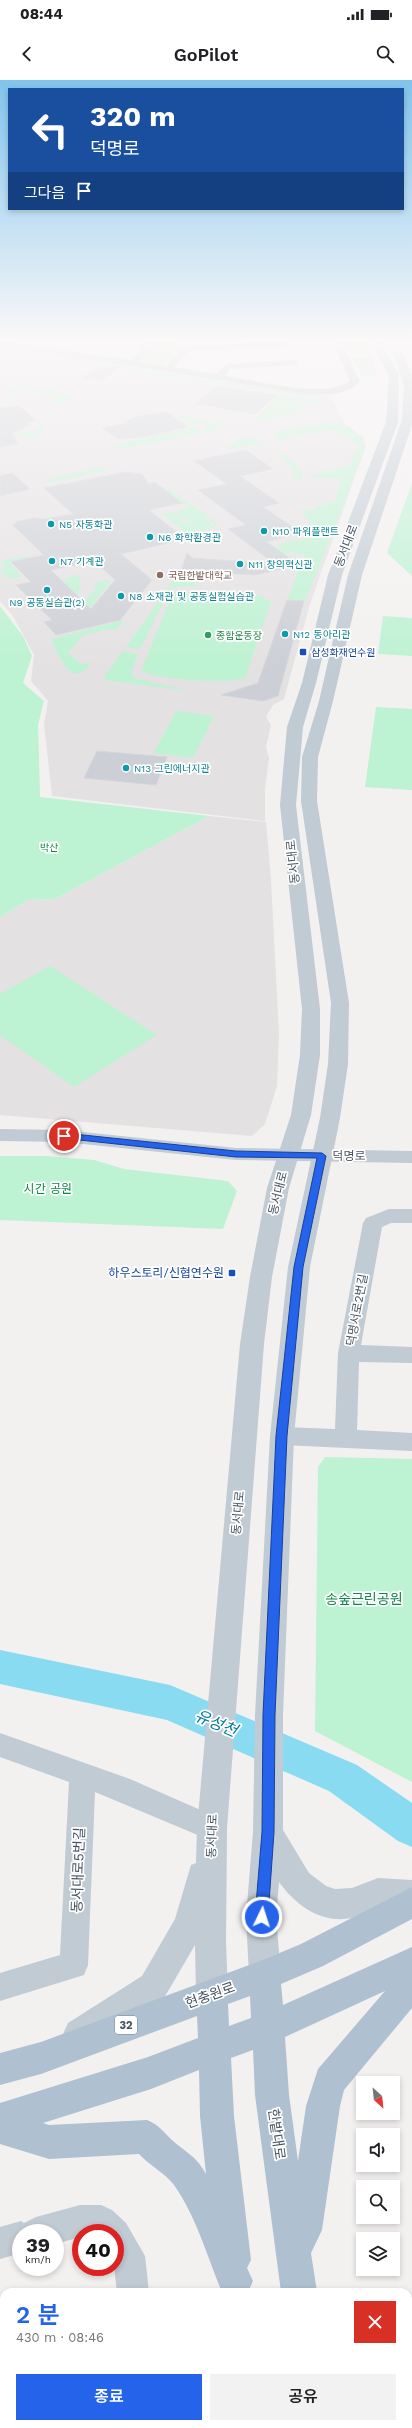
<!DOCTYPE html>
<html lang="ko">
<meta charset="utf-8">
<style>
:root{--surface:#fff;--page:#f2f2f2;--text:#202124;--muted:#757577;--accent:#2563eb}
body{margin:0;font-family:"Work Sans","Noto Sans KR",sans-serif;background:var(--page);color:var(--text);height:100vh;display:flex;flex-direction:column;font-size:15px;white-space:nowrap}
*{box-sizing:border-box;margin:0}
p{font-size:13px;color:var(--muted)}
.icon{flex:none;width:22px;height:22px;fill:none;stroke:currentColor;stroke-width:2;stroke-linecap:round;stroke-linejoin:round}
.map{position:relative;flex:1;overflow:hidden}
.side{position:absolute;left:0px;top:2208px;width:412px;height:140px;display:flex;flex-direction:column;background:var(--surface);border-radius:12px 12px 0 0;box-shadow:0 2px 6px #0003}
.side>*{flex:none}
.top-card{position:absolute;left:8px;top:8px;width:396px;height:122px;border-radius:0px;box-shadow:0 2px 6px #0003;background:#1a4fa0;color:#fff;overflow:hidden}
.needle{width:26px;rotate:153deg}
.tools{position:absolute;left:356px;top:1996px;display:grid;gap:8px}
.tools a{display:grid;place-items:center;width:44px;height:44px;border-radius:0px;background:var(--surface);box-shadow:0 2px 6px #0003;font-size:20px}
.speed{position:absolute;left:12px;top:2144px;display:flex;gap:8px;font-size:20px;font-weight:700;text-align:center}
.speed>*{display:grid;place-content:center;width:52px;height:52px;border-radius:50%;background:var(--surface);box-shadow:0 2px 6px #0003;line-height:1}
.speed small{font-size:10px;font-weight:400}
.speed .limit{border:6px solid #d22;background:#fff;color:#111}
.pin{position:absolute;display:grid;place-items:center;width:34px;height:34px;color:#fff;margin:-17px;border:2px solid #fff;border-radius:50%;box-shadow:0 1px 4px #0007}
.me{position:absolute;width:44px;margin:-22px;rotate:4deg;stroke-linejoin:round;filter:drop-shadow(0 0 3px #0008)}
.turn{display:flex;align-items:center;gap:14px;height:84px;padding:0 16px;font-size:18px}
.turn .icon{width:52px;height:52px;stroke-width:2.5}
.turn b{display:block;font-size:28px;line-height:34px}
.then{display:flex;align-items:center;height:38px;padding:0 16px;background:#0003;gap:8px;font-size:15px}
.round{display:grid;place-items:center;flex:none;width:42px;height:42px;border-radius:0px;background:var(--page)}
.summary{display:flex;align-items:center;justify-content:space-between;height:68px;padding:0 16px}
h1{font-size:24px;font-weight:600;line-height:30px;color:var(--accent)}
.button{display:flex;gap:8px;margin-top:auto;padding:8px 16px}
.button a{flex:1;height:46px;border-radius:0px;background:var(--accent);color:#fff;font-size:16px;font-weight:600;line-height:46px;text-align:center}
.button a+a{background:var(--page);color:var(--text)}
.status{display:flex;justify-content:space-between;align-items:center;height:28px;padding:0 20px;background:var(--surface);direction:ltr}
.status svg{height:11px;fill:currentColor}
header{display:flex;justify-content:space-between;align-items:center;height:52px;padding:0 16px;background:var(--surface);font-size:18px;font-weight:600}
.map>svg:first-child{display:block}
.education{fill:#e4e1e2}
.green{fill:#bdf2d2}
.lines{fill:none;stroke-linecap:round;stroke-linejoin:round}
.river{fill:#88dbf1;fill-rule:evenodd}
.building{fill:#cccfd5;stroke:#d4d6dc;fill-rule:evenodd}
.minor{fill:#c0cbd3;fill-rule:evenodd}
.tertiary{fill:#c0cbd3;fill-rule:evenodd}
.primary{fill:#afc0d0;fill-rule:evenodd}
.route{fill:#2563eb;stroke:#184099}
.culture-dot{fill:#0f9aa8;stroke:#fff;stroke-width:1.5}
.education-dot{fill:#8d6e63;stroke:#fff;stroke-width:1.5}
.leisure-dot{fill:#2e9e5b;stroke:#fff;stroke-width:1.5}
.transit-dot{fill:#1a4fb4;stroke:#fff;stroke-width:1.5}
.labels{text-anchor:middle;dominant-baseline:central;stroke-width:3.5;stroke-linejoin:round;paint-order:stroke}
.far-culture-label{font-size:10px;fill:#0d838f;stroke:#fff;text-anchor:start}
.far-education-label{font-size:10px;fill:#785e54;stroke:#fff;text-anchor:start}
.far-leisure-label{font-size:10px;fill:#27864d;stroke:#fff;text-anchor:start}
.far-transit-label{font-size:10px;fill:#164399;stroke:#fff;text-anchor:start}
.far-park-label{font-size:10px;fill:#12864d;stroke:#fff}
.shield{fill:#fff;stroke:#7e878f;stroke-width:1}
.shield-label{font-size:11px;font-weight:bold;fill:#47545f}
.street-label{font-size:12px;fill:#47545f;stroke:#fff}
.park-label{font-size:12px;fill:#12864d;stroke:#fff}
.transit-label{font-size:12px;fill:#164399;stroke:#fff;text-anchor:end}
.near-park-label{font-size:14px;fill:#12864d;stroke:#fff}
.near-street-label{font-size:14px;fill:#47545f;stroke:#fff}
.near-water-label{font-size:16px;font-style:italic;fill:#067c9c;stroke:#fff}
</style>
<div class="status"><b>08:44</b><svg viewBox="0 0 49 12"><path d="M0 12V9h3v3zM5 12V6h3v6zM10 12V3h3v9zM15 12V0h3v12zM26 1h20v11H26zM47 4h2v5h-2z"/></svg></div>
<header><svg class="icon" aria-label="back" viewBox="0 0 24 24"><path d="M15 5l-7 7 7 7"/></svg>GoPilot<svg class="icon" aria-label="search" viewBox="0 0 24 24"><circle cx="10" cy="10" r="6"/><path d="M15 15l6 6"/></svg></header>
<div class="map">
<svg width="412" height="2348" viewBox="0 0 412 2348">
<rect width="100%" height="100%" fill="#f3f0f0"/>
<!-- education -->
<path class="education" d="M0 265 326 316 332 318 345 344 363 357 366 366 310 524 284 619 273 625 266 637 271 645 266 667 269 678 265 709V741L52 716 44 644 48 621 31 601 34 575 13 536 0 521Z
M209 736 266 742 271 800 279 953 277 1006 265 1044 252 1056 0 1035V837L28 820 55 819Z"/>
<!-- green -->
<path class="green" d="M149 261H175L178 268 163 285 142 282 141 280 151 272Z
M344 261H363L369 273 351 274Z
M66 276 128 286 125 288 62 279Z
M371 276 377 295 362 296 352 277Z
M130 287 180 295 183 297 180 299 125 291Z
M190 297 313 315 316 318 184 299Z
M13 305C24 306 66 309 71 318L63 324 52 323 56 318 32 310 10 313 9 311Z
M279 316 331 322 298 325 306 331 264 340 255 339Z
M182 336 214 341 188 345 187 341 177 337Z
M218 342 228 346 207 352 201 347Z
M325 342C344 343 359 348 365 366L344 424 305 521 287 520 305 476 292 472 278 475 270 469 281 467 277 464 312 457 317 452 316 449 300 430H314L316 425H327L328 421H335L341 399 317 398 311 394 348 387 359 366 336 350H329L277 360 273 353Z
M41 345H46L35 359 17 356 19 353 37 351Z
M196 347 202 353 124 369 114 367 118 364Z
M250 358 261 361 272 369 264 364 227 369 237 360Z
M279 374H284C291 380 304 389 301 399L298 401 291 395 296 394Z
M102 387 105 391 48 403 50 398Z
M412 403V496L387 473Z
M168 408 209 437 205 438 212 445 200 450 189 442 204 438 188 441 175 431 189 428 164 409Z
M174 432 186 441 174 444 161 434Z
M207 438H210L218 443 216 446 194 455 199 451 187 453 176 445 188 442 199 451 214 445Z
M28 476 30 478 8 482 22 497 9 499 0 490 6 487 1 481Z
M80 495 79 514 77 515 62 499Z
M174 499 191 501 201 506C190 506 177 505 169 511L140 569 126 567Z
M107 500 111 501 90 528 82 523 95 510V503Z
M190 511 261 516 271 522 245 598C233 604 153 600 143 591L142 589 172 515Z
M0 526 23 556 32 576 23 603 44 621 38 645 40 717 209 736 55 819 28 820 0 837Z
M383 536 412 538V576L378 574Z
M124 540 116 550 109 549 83 555 68 573 81 584 91 583C72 611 59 576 51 559Z
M123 571 138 574 131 592 133 598 190 611 106 600 104 597Z
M376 627 412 629V710L365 707Z
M176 631 214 636 193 678 154 673Z
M50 886 157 955 74 1007 0 955V914Z
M0 1076H47L94 1080 124 1089 228 1101 237 1111 223 1149 0 1140Z
M325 1377 412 1379V1702L315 1651 318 1387Z"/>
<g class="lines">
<!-- river -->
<path class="river" d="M0 1570 170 1605 357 1685 412 1723V1767L398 1761 329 1711 167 1640 0 1604Z"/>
</g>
<!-- building -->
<path class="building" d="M100 285 119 287 102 301 83 298Z
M217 306 277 315 255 334 195 324Z
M19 326 36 340 25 342 30 345 13 353 18 364 0 367V328Z
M167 332 188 347 143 357 118 359 102 348 129 343 126 341 139 336Z
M246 370 273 389 240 396 279 423 263 427 300 452 267 462 299 485 255 495 181 491 187 473 192 478 275 484 228 449 246 445 198 410 227 404 194 381Z
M125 392 142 394 149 404 155 402 182 423 149 430 178 453 165 456 173 462 121 474 152 500 120 540 56 555 44 542 52 540 16 505 31 502 11 482 44 475 12 444H17L15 442 33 438 44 439 73 434 44 408ZM95 481 115 500 91 529 51 490Z
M12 393 30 409 0 416V396Z
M287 520 304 521 278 616 263 621 221 615 258 603Z
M97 671 167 677 156 705 84 698Z"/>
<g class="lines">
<!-- minor -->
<path class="minor" d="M0 261 130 280 142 270 140 261H148L152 271 139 282 166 286 183 266 186 265 286 262 289 263V267L189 271 174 287 216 294 227 284 294 280 297 281V285L230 289 225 296C255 300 325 320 350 301L332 261H341L360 301C348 318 316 315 299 313L0 265Z
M0 1049 64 1050 236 1068 412 1071V1083L236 1080 64 1062 0 1061Z
M389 1129H412V1143H391L382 1147 361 1265 412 1267V1283L359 1282 357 1350 412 1353V1371L282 1365 274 1362 271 1356 274 1350 282 1347 335 1349 338 1273 363 1143 366 1138Z
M0 1653 130 1699 221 1739 225 1748 221 1757 212 1761 95 1712 88 1885 84 1895 0 1921V1893L60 1875 69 1702 0 1677Z
M80 2125H101L112 2130 126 2143 145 2176 149 2212H117L114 2187 115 2153H81V2157L55 2164V2153H21V2173L0 2179V2147L21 2141 24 2143 36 2137Z
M128 2344H162V2348H128Z"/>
<!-- tertiary -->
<path class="tertiary" d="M371 261H381L399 296 398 342 342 495 316 603 303 647 296 725 320 929V975L311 1035 289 1108 272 1197 264 1264 227 1748 226 1862 228 1914 223 1925 212 1930 201 1925 196 1914 195 1865 164 1918 90 1965 79 1970 68 1965 63 1954 68 1943 142 1896 175 1839 191 1785 196 1783 197 1748 240 1264 250 1197 267 1108 291 1035 300 975 302 929 280 725 287 647 302 603 328 495 386 342 389 296Z
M398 270 403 273 412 295V345L362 495 333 621 318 677 317 721 349 923 348 984 340 1038 310 1187 294 1356 283 1635V1750L309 1793 326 1806 335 1809 352 1808 378 1798 412 1800V1830C401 1829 389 1826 378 1828 369 1830 361 1837 352 1838 322 1844 296 1826 279 1802L276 1837 281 1895 276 1906 265 1911 254 1906 249 1895 246 1837 253 1752 255 1635 270 1356 288 1187 320 1038 328 984 331 923 301 721 302 677 319 621 348 495 402 340 404 306 393 273Z"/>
<!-- primary -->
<path class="primary" d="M412 1807V1839L323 1886 281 1904 283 1925 412 1867V1928L344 2010 340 2026 322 2150 311 2173 317 2212H281L255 2015 253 1970 231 1978 234 2036 251 2180 247 2188 253 2201 248 2212H222C207 2176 196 2136 174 2105 166 2094 149 2085 139 2074L49 2079 0 2064V2023L148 1977 198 1958 197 1936 41 1994 0 2005V1973L41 1962 263 1880 301 1864ZM385 1911 318 1989 306 2026 298 2081 289 2015 285 1957ZM250 1916 251 1938 229 1946 228 1924ZM199 1990 200 2036 206 2094C196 2076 188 2074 173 2061 163 2052 161 2046 147 2040L49 2045 43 2043 151 2009Z
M231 2344H269V2348H231Z
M298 2344H336L337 2348H299Z"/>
</g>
<!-- sky -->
<linearGradient id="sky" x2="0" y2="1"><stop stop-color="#81c4ec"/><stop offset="0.44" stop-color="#faf8f8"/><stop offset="1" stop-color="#faf8f8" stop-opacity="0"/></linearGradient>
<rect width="412" height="589" fill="url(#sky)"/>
<!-- route -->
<path class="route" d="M64 1053 236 1071 322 1073 326 1076 303 1187 287 1356 275 1635 274 1752 268 1837 266 1841 262 1843 257 1841 255 1837 262 1752 263 1635 276 1356 294 1187 317 1078 236 1077 61 1058V1054Z"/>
<!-- markers -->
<g class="culture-dot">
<circle cx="51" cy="444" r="4"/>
<circle cx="264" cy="451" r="4"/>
<circle cx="150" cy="457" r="4"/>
<circle cx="52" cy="481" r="4"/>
<circle cx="240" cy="484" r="4"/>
<circle cx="47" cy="510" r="4"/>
<circle cx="121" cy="516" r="4"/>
<circle cx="285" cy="554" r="4"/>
<circle cx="126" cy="688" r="4"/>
</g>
<circle class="education-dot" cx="160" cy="495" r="4"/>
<circle class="leisure-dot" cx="208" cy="555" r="4"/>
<g class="transit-dot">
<rect x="299" y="568" width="8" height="8" rx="2"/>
<rect x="228" y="1189" width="8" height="8" rx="2"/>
</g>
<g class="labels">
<!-- far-culture labels -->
<g class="far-culture-label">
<text x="59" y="444">N5 자동화관</text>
<text x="272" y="451">N10 파워플랜트</text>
<text x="158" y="457">N6 화학환경관</text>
<text x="60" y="481">N7 기계관</text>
<text x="248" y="484">N11 창의혁신관</text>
<text x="129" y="516">N8 소재관 및 공동실험실습관</text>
<text x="47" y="522" text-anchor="middle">N9 공동실습관(2)</text>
<text x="293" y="554">N12 동아리관</text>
<text x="134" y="688">N13 그린에너지관</text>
</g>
<!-- far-education labels -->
<g class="far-education-label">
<text x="168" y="495">국립한밭대학교</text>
</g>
<!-- far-leisure labels -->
<g class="far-leisure-label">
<text x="216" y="555">종합운동장</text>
</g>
<!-- far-transit labels -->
<g class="far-transit-label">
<text x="311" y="572">삼성화재연수원</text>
</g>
<!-- far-park labels -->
<g class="far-park-label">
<text x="49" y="767">박산</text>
</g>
<!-- shield labels -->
<rect class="shield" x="115" y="1936" width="22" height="18" rx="3"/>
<g class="shield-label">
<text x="126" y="1945">32</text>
</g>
<!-- street labels -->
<g class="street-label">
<text transform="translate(346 466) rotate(-69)">동서대로</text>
<text transform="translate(293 782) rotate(-96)">동서대로</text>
<text x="349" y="1076">덕명로</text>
<text transform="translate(278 1113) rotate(-76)">동서대로</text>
<text transform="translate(357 1230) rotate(-80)">덕명서로2번길</text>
<text transform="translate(238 1433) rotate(-85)">동서대로</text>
<text transform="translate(212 1756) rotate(-88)">동서대로</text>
</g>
<!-- park labels -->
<g class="park-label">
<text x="48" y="1109">시간 공원</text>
</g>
<!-- transit labels -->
<g class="transit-label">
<text x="224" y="1193">하우스토리/신협연수원</text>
</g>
<!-- near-park labels -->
<g class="near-park-label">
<text x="364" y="1519">송숲근린공원</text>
</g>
<!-- near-street labels -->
<g class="near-street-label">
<text transform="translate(78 1790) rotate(-88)">동서대로5번길</text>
<text transform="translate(210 1915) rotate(-20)">현충원로</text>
<text transform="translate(277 2054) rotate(82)">한밭대로</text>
</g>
<!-- near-water labels -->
<g class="near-water-label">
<text transform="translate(216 1643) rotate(23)">유성천</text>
</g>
</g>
</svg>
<div class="tools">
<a><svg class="needle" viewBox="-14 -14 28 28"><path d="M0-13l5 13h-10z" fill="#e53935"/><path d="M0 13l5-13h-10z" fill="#757577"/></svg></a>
<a><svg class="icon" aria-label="sound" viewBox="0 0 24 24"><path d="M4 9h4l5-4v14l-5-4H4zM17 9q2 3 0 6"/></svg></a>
<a><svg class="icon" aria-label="search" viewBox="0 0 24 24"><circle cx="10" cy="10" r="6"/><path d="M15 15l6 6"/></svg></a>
<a><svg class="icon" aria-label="layers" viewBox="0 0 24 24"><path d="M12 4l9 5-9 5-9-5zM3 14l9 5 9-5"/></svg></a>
</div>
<div class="speed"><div>39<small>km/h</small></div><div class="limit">40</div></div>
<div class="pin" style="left:64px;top:1056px;background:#d93025"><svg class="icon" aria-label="arrive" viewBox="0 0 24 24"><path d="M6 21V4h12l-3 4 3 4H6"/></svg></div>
<svg class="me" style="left:262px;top:1837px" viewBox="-20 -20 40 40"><circle r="17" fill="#2563eb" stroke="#fff" stroke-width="3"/><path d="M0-11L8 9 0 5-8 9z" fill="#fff"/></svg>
<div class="top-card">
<div class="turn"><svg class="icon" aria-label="left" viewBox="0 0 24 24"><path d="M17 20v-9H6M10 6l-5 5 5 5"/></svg><div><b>320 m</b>덕명로</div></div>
<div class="then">그다음<svg class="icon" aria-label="arrive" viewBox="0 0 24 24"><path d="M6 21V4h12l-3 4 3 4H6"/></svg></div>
</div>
<section class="side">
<div class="summary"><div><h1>2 분</h1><p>430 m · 08:46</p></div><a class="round" style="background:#d93025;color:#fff"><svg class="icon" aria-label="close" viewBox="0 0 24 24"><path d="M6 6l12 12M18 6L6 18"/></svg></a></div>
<div class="button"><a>종료</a><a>공유</a></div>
</section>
</div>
